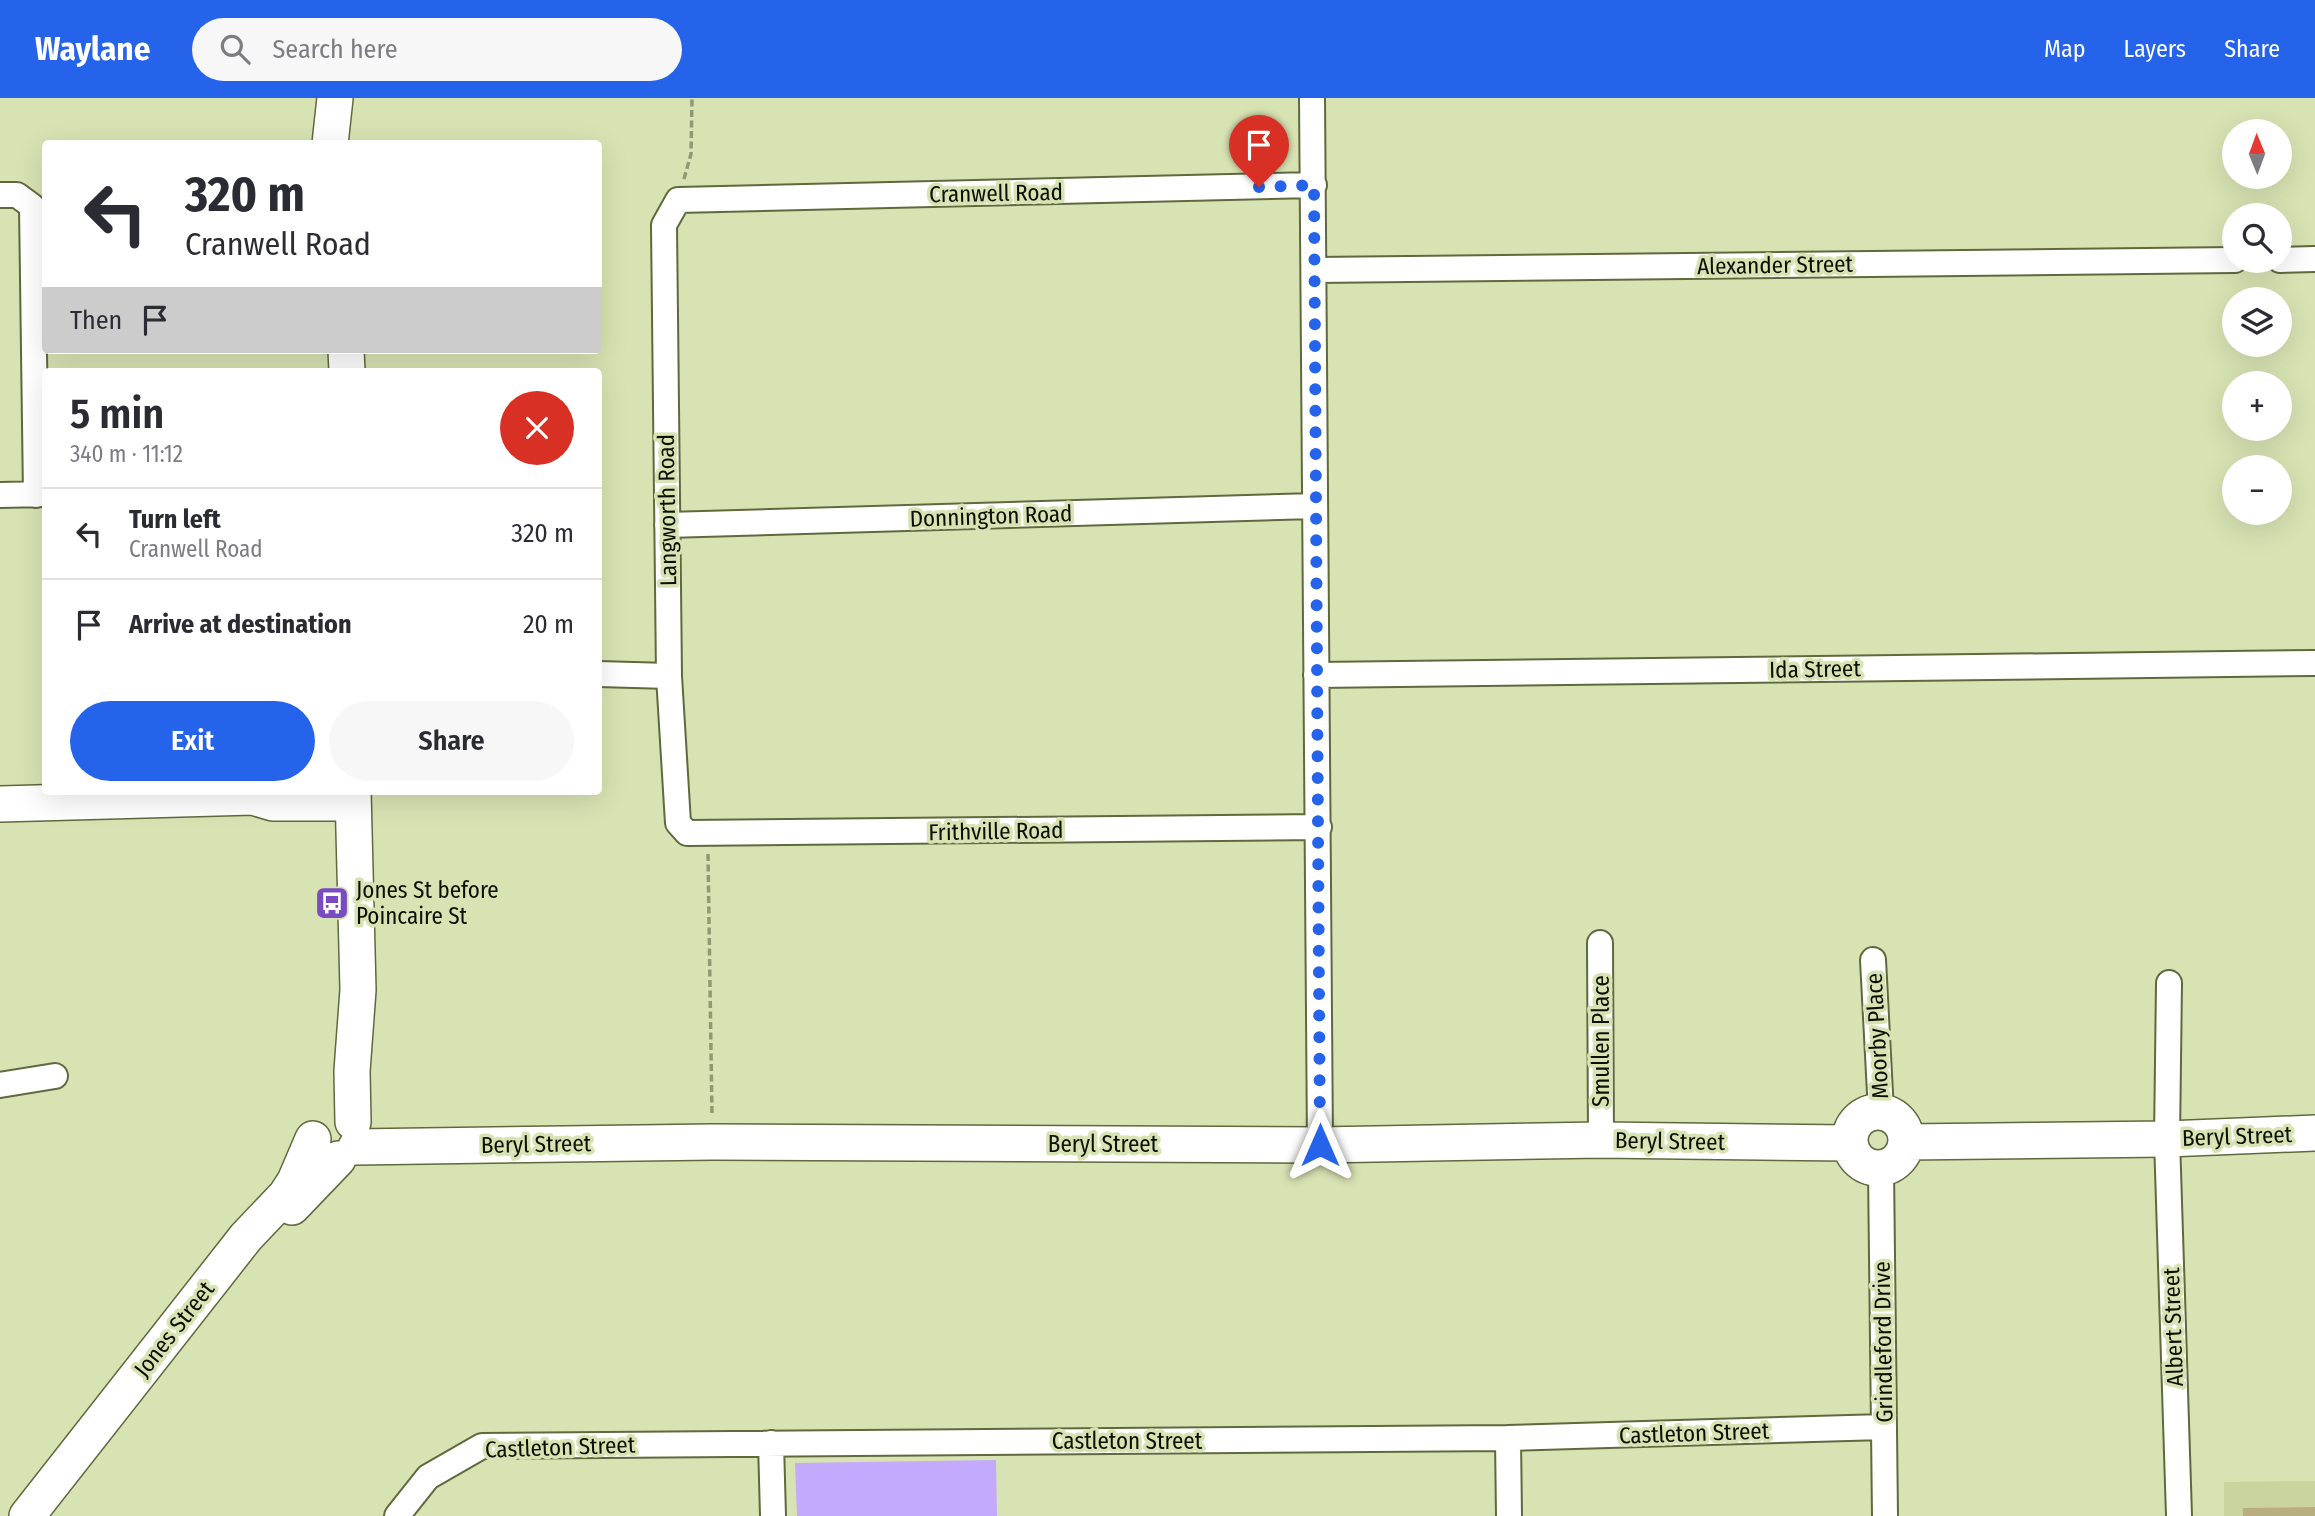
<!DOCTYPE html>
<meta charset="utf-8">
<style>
:root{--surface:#fff;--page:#f7f7f7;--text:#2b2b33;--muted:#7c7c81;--line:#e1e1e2;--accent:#2563eb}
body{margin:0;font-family:"Fira Sans Condensed",sans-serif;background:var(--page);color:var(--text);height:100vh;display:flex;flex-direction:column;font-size:26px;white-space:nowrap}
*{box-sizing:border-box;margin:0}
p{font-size:23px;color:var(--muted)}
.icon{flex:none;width:38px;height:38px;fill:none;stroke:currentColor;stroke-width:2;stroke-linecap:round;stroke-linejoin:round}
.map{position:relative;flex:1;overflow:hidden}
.panel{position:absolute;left:42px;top:270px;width:560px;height:427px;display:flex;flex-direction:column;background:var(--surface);border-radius:7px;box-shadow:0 7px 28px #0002}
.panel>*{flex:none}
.guide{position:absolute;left:42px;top:42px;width:560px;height:214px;border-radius:7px;box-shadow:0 7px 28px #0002;background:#fff;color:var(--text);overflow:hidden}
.needle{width:46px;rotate:359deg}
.fabs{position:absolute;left:2222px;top:21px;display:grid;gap:14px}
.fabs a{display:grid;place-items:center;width:70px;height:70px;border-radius:50%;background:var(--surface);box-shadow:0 7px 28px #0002;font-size:35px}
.pin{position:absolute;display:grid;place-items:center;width:60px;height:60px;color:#fff;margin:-72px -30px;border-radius:50% 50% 50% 0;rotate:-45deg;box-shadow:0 0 7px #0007}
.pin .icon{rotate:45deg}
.me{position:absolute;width:77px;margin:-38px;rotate:0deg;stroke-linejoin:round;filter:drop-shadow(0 0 5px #0008)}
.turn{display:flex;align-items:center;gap:24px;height:147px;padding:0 28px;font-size:32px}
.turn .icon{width:91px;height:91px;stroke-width:2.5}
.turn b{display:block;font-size:49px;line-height:60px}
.then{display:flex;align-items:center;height:66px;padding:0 28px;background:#0003;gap:14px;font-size:26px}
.round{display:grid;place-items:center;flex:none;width:74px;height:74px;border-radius:37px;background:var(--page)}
.head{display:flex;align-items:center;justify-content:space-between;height:119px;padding:0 28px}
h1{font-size:42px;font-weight:600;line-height:52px}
.primary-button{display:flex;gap:14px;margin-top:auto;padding:14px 28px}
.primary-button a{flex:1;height:80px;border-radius:42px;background:var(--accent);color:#fff;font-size:28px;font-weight:600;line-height:80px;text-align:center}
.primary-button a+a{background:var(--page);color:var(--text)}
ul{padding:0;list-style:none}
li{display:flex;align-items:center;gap:21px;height:91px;padding:0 28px;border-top:2px solid var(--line)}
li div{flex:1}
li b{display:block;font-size:26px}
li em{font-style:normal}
header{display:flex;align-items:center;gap:42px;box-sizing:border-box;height:98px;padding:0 35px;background:var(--accent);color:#fff}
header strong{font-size:33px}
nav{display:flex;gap:38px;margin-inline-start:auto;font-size:24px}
.search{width:490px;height:63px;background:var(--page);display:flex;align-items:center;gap:18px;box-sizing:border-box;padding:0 24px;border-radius:38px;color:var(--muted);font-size:26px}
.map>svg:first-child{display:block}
.built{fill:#c9d49f}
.green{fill:#c3aafd}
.building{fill:#b8ae80}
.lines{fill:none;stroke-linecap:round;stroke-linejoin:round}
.street-casing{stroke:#60683e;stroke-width:28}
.secondary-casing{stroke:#60683e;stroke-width:38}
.path{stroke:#909874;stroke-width:3.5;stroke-dasharray:7 3.5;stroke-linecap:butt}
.street{stroke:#fff;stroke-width:24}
.secondary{stroke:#fff;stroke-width:35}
.route{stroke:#2563eb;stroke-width:12;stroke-dasharray:0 21.6}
.labels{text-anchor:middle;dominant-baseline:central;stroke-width:7;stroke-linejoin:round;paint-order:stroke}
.street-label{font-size:23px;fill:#0c0f02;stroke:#d8e3b3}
.poi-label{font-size:23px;fill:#0c0f02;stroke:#d8e3b3;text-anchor:start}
</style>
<header>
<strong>Waylane</strong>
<div class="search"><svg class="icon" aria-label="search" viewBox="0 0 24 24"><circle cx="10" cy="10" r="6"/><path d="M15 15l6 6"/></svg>Search here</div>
<nav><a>Map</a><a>Layers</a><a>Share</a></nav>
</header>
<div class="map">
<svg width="2315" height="1418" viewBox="0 0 2315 1418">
<rect width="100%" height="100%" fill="#d8e3b3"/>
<!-- built -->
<path class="built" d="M2315 1383V1418H2224V1384Z"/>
<!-- green -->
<path class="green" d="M996 1362 997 1418H797L795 1365Z"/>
<!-- building -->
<path class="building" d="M2315 1409V1418H2243V1410Z"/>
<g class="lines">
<!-- street casing -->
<g class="street-casing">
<path id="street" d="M1312 0 1320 1047
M1314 87 678 102 664 127 669 578 678 725 687 735 1319 729
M0 97H17L32 108 36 397
M2280 162 2315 161
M1315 172 2235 162
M0 397 46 396
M667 427 1314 408
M598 576 669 578
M1316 577 2315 565
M1600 845 1601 1042
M1873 862 1881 1014
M2169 885 2167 1041 2179 1418
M0 987 55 978
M1881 1071 1885 1418
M1508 1340 1509 1418
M771 1345 773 1418
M397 1418 428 1379 482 1348 1508 1340 1884 1329"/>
</g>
<!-- secondary casing -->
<g class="secondary-casing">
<path id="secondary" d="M330 46 335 0
M346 252 347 273
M353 693 358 892 352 973 353 1024
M253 699 273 705H353
M0 706 253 699 271 693
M1850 1042a28 28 0 1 1 56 0a28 28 0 1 1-56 0Z
M1907 1044 2167 1041 2315 1035
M356 1049 713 1044 1320 1047 1601 1042 1850 1045
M292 1109 338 1061
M27 1418 246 1139 286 1097 295 1083 313 1041"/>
</g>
<!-- path -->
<path class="path" d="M684 81 691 56 692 0
M708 756 712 1018"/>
<!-- street -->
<use href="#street" class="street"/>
<!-- secondary -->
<use href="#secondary" class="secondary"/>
</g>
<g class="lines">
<!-- route -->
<path class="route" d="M1259 89 1314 87 1320 1047"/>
</g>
<!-- icons -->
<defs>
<g id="bus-square" transform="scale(1.75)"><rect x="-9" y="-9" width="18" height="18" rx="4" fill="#794bc3" stroke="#d8e3b3"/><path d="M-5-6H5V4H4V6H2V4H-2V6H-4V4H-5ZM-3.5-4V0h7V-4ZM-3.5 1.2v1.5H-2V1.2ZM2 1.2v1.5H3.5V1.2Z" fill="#fff"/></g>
</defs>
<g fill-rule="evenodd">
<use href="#bus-square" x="332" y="805"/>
</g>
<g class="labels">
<!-- street labels -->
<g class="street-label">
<text transform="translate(996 95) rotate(-1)">Cranwell Road</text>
<text transform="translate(1775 167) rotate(-1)">Alexander Street</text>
<text transform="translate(667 412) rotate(-91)">Langworth Road</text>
<text transform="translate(991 418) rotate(-2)">Donnington Road</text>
<text transform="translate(1815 571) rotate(-1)">Ida Street</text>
<text transform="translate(996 733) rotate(-1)">Frithville Road</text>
<text transform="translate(1877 938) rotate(-93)">Moorby Place</text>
<text transform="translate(1601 943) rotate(-90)">Smullen Place</text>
<text transform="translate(2237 1038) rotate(-2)">Beryl Street</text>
<text transform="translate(1670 1043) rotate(1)">Beryl Street</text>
<text transform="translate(536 1046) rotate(-1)">Beryl Street</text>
<text x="1103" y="1046">Beryl Street</text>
<text transform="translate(2173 1229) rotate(-92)">Albert Street</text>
<text transform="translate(174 1231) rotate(-52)">Jones Street</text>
<text transform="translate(1883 1244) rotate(-91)">Grindleford Drive</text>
<text transform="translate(1694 1335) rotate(-2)">Castleton Street</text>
<text x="1127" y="1343">Castleton Street</text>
<text transform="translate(560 1349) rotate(-2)">Castleton Street</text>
</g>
<!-- poi labels -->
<g class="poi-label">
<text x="356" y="792">Jones St before<tspan x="356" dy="26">Poincaire St</tspan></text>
</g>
</g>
</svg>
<div class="fabs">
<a><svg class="needle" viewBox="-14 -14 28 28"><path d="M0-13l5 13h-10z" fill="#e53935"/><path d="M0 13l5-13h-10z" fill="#7c7c81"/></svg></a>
<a><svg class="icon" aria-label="search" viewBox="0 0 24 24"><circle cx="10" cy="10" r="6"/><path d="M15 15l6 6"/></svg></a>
<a><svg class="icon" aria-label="layers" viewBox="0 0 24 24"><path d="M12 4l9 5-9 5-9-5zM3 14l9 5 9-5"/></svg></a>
<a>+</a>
<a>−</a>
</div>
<div class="pin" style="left:1259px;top:89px;background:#d93025"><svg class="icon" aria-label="arrive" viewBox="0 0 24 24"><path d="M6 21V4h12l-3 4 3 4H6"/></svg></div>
<svg class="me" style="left:1320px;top:1047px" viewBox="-20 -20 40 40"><path d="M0-17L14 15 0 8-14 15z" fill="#2563eb" stroke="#fff" stroke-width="4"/></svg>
<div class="guide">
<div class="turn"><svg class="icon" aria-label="left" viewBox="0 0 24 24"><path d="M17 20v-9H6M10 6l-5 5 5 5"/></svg><div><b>320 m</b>Cranwell Road</div></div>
<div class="then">Then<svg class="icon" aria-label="arrive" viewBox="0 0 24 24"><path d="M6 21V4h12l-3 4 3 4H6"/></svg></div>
</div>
<section class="panel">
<div class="head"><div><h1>5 min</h1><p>340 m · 11:12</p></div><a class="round" style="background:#d93025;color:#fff"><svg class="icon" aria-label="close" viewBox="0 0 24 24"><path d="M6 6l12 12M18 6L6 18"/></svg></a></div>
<ul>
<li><svg class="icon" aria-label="left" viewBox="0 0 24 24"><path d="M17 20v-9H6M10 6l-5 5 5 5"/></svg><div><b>Turn left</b><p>Cranwell Road</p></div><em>320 m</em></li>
<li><svg class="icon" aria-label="arrive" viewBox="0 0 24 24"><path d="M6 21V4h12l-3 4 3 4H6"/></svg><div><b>Arrive at destination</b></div><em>20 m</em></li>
</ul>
<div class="primary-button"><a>Exit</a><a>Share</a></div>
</section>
</div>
